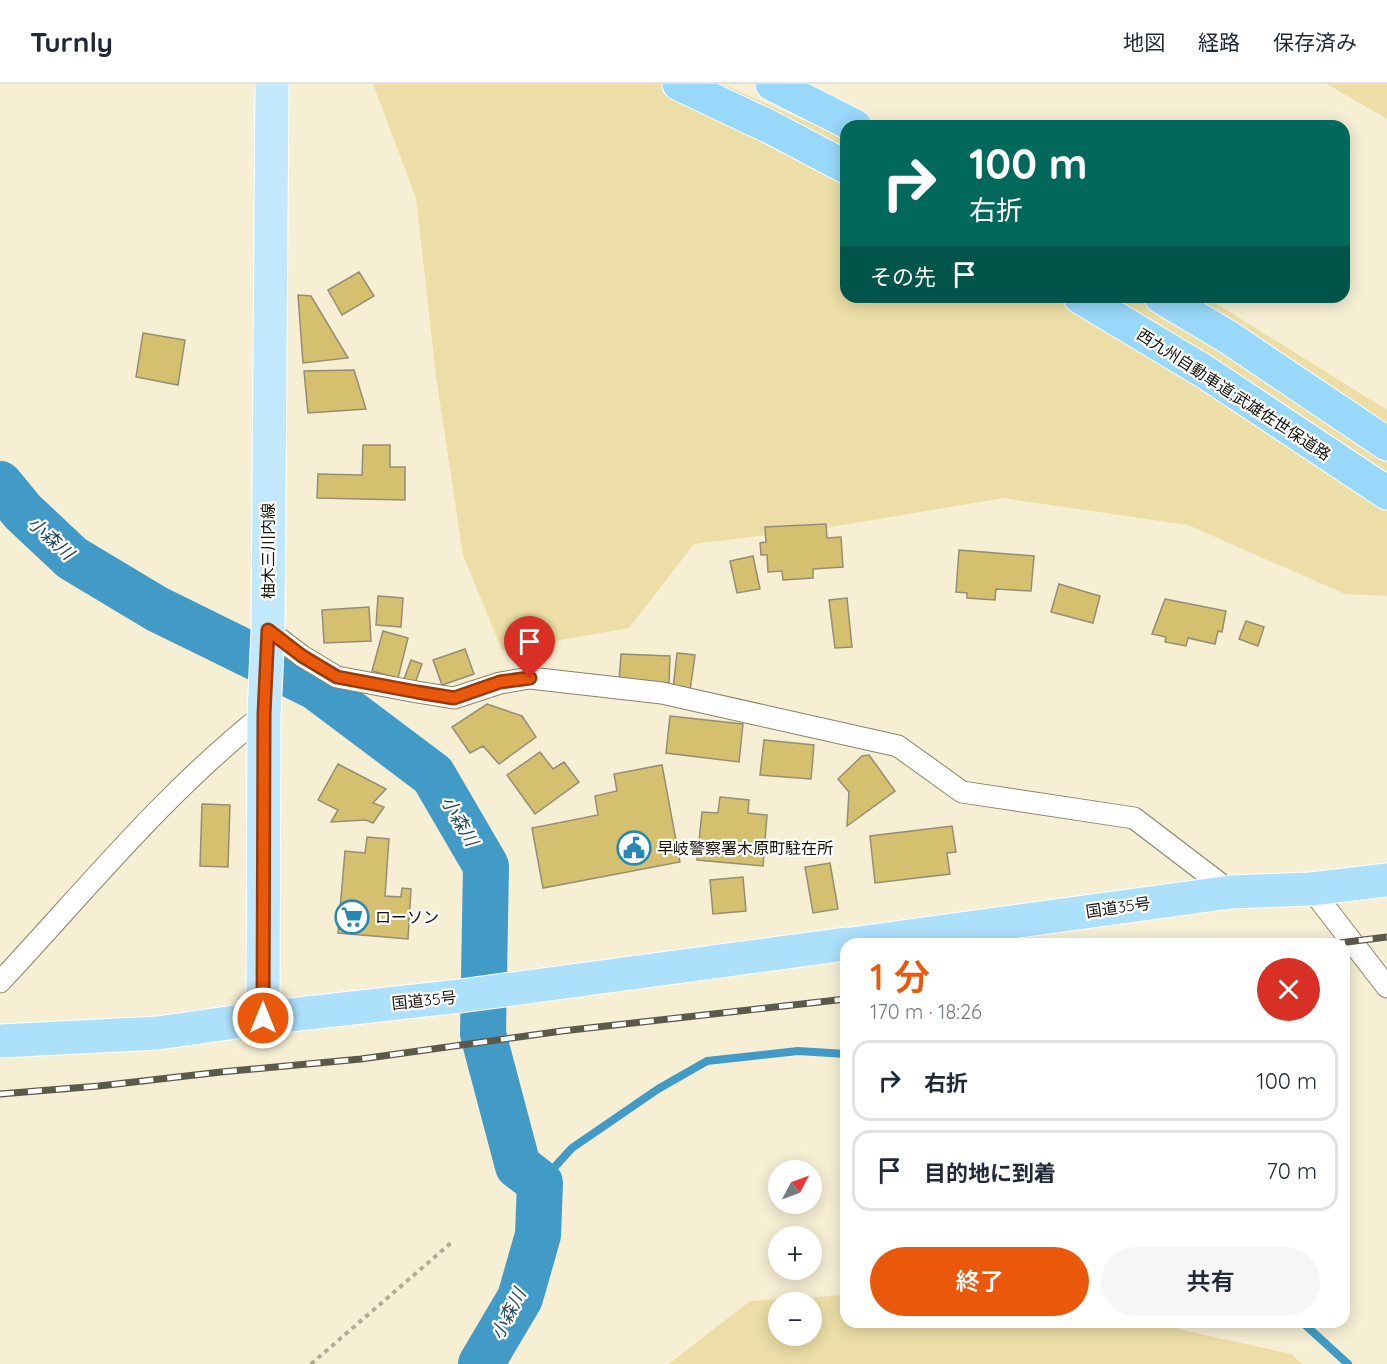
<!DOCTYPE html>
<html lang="ja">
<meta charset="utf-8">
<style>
:root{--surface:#fff;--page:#f6f6f7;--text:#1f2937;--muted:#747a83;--line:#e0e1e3;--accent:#ea580c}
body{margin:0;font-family:Quicksand,"Noto Sans JP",sans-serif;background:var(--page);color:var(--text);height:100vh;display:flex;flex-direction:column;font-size:22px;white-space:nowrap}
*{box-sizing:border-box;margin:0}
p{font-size:20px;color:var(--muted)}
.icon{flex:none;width:33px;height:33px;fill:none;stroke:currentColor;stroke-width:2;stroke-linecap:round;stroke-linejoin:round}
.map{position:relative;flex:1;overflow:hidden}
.side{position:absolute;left:840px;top:854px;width:510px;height:390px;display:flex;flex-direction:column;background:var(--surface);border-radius:18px;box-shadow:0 3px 15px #0003}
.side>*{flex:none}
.guide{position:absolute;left:840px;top:36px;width:510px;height:183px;border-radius:18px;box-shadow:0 3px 15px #0003;background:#00695c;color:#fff;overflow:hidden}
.needle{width:39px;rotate:49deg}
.controls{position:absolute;left:768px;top:1076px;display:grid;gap:12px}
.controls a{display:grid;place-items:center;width:54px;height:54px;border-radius:50%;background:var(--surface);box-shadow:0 3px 15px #0003;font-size:30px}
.pin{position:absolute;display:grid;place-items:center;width:51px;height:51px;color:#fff;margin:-62px -26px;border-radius:50% 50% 50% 0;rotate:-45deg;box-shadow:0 0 6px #0007}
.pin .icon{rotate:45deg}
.me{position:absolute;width:66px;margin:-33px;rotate:0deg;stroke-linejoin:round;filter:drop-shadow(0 0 4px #0008)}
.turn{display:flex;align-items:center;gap:21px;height:126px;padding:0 30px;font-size:27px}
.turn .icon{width:78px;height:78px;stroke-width:2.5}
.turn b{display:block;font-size:42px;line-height:51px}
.then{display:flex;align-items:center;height:57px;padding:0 30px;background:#0003;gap:12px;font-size:22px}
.round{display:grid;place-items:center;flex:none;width:63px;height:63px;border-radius:32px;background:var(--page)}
.summary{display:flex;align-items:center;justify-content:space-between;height:102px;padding:0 30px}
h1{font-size:36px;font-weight:600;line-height:45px;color:var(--accent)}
.cta{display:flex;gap:12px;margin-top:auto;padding:12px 30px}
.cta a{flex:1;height:69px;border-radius:36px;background:var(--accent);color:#fff;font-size:24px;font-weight:600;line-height:69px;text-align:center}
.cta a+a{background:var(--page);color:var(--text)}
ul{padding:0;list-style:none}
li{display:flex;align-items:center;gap:18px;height:81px;margin:0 12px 9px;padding:0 18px;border:3px solid var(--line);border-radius:18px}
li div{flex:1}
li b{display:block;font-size:22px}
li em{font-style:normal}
header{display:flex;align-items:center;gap:36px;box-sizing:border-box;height:84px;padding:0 30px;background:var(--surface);border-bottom:2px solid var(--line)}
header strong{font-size:28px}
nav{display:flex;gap:33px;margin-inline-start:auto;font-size:21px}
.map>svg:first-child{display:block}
.green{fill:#ecdea6;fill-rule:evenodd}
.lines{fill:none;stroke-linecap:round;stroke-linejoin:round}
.stream{stroke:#429bc6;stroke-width:8}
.river{stroke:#429bc6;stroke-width:46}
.building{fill:#d4c06e;stroke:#948e75;stroke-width:1.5}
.minor-casing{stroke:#888269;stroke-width:23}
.primary-casing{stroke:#fff;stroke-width:35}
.trunk-casing{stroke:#fff;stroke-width:35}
.motorway-casing{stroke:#fff;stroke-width:35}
.path{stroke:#b2ac97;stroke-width:4;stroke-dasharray:4.5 4.5;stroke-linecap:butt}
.minor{stroke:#fff;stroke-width:21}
.primary{stroke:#c1e8fc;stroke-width:33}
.trunk{stroke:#ace0fb;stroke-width:33}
.motorway{stroke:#98d8fa;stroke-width:33}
.rail-casing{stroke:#5d594a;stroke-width:7}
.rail{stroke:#fff;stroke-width:4.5;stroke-dasharray:14;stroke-linecap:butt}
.route-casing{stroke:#983908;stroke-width:15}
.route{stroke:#ea580c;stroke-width:10}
.labels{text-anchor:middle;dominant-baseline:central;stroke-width:4.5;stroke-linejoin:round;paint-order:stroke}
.street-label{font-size:16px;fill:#131108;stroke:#fff}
.poi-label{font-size:16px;fill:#131108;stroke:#fff;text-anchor:start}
.water-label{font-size:18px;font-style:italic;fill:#22485b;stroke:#fff}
</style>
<header>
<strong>Turnly</strong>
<nav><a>地図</a><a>経路</a><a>保存済み</a></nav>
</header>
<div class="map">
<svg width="1387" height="1280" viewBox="0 0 1387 1280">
<rect width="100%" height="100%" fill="#f6efd4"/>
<!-- green -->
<path class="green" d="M373 0H722L846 55V213H1204L1209 215 1387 326V512L1345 510 1188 441 1003 414 826 444 694 460 629 544 502 566 463 471 436 292 416 114Z
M1327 0H1387V35Z
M846 1211V1238H1154L1191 1248 1291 1270 1302 1280H669L750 1217ZM778 1218H812V1251H778Z"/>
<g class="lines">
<!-- stream -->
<path class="stream" d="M540 1099 572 1064 658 1005 707 977 798 967 846 970
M1302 1238 1348 1280"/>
<!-- river -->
<path class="river" d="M0 400 23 428 72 474 157 525 316 603 433 691 486 782 483 950 518 1082 540 1099 538 1151 520 1214 481 1280"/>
</g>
<!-- building -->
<path class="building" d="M359 188 374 212 342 231 328 206Z
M298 211 311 212 348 274 303 279Z
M143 249 185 256 178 301 136 293Z
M354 286 366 325 308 329 304 287Z
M363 361H390V383H405V416L317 414 318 390 362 391Z
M826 440 827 454 841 453 843 483 813 485V494L783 496 782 487 768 488 767 471H761L760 459 766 458 765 443Z
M959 466 1034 472 1031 507 996 505 995 516 967 514V509L956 508Z
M753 472 760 505 737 509 730 477Z
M1059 500 1100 512 1093 539 1051 528Z
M378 512 403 514 401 543 376 541Z
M847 514 852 563 835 564 829 516Z
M1165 515 1226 527 1222 548 1218 547 1215 560 1188 554 1186 562 1165 558 1166 553 1152 550Z
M369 523 371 557 324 559 322 526Z
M1246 537 1264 543 1258 562 1239 555Z
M383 547 408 554 398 594 372 587Z
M465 565 474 590 442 601 433 576Z
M677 569 695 571 690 607 673 605Z
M621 570 670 572 669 599 619 597Z
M411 576 422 580 415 599 404 595Z
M487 620 522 632 536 653 499 680 483 662 470 669 452 643Z
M670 632 743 640 739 678 666 669Z
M764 656 814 661 811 695 760 691Z
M540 668 553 685 564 678 579 698 535 730 507 691Z
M869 671 895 707 847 742 849 708 838 695 862 672Z
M338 680 386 705 373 719 384 723 373 739 366 736 331 738 338 726 318 716Z
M662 681 680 778 543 804 532 744 598 731 595 712 617 707 614 690Z
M720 713 749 716 748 729 767 731 763 782 697 776 702 728 718 729Z
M202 720 230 721 228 783 200 782Z
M952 742 956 768 947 769 950 790 875 799 870 752Z
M367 753 389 755 385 812 401 813 402 804 411 805 408 855 338 849 345 767 365 769Z
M830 779 838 825 813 829 805 783Z
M743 793 746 827 713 830 710 796Z"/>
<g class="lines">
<!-- minor casing -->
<g class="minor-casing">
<path id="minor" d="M268 546 302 572 337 593 417 608 454 614 500 599 530 594 662 609 898 662 962 708 1134 734 1231 808
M1311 805 1387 903
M0 898C85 807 165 708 264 630"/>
</g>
<!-- primary casing -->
<g class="primary-casing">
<path id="primary" d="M263 934 264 630 268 546 272 0"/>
</g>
<!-- trunk casing -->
<g class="trunk-casing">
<path id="trunk" d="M851 860 1231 808 1311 805 1387 796
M0 957 158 949 263 934 460 912 846 860"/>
</g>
<!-- motorway casing -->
<g class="motorway-casing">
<path id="motorway" d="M679 0 770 43 846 83
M772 0 855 42
M1080 213 1205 288 1387 409
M1161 213 1228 253 1387 360"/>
</g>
<!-- path -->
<path class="path" d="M311 1280 452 1158"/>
<!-- minor -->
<use href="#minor" class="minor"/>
<!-- primary -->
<use href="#primary" class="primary"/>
<!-- trunk -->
<use href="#trunk" class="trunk"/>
<!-- motorway -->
<use href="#motorway" class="motorway"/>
<!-- rail casing -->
<g class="rail-casing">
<path id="rail" d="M1331 860 1387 853
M0 1010 99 1002 221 988 361 975 562 947 846 915"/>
</g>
<!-- rail -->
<use href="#rail" class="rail"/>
</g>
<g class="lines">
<!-- route casing -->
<g class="route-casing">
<path id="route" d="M263 934 264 630 268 546 302 572 337 593 417 608 454 614 500 598 530 594"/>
</g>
<!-- route -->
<use href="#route" class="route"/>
</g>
<!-- icons -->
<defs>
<g id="civic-ring" transform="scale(1.725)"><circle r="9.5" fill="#fff" stroke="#2788b3" stroke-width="1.5"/><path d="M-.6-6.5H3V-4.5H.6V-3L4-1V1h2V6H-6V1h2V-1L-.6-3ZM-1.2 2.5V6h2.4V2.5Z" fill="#2788b3"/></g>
<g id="supermarket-ring" transform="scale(1.725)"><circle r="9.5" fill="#fff" stroke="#2788b3" stroke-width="1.5"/><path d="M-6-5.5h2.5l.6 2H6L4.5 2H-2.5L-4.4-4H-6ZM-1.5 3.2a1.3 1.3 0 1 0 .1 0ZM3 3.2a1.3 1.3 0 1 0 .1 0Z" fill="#2788b3"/></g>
</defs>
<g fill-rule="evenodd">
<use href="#civic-ring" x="634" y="764"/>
<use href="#supermarket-ring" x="352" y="833"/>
</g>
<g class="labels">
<!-- street labels -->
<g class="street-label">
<text transform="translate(1234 310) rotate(33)">西九州自動車道;武雄佐世保道路</text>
<text transform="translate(268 467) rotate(-90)">柚木三川内線</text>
<text transform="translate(1118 823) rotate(-8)">国道35号</text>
<text transform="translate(424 916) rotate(-6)">国道35号</text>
</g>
<!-- poi labels -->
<g class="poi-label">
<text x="657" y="764">早岐警察署木原町駐在所</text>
<text x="375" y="833">ローソン</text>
</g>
<!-- water labels -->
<g class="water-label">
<text transform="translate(51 454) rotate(42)">小森川</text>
<text transform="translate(460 737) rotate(60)">小森川</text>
<text transform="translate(508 1230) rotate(-63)">小森川</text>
</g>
</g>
</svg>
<div class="controls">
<a><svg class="needle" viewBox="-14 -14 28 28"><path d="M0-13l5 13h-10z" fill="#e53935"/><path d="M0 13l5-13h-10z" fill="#747a83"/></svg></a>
<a>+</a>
<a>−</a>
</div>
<div class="pin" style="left:530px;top:594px;background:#d93025"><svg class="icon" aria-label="arrive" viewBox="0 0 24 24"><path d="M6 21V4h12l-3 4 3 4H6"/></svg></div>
<svg class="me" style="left:263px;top:934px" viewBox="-20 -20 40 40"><circle r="17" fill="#ea580c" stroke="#fff" stroke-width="3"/><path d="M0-11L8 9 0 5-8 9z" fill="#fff"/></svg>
<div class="guide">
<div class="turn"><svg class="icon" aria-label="right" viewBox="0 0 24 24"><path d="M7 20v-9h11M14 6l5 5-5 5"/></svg><div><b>100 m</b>右折</div></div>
<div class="then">その先<svg class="icon" aria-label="arrive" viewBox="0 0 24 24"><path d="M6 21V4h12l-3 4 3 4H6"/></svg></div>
</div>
<section class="side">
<div class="summary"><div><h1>1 分</h1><p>170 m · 18:26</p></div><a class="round" style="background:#d93025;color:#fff"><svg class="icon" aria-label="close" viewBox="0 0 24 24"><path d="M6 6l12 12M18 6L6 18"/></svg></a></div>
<ul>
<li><svg class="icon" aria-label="right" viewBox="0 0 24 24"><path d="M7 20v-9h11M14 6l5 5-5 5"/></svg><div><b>右折</b></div><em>100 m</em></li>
<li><svg class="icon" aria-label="arrive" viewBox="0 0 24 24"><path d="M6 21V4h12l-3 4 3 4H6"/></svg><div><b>目的地に到着</b></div><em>70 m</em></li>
</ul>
<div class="cta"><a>終了</a><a>共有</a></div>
</section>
</div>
